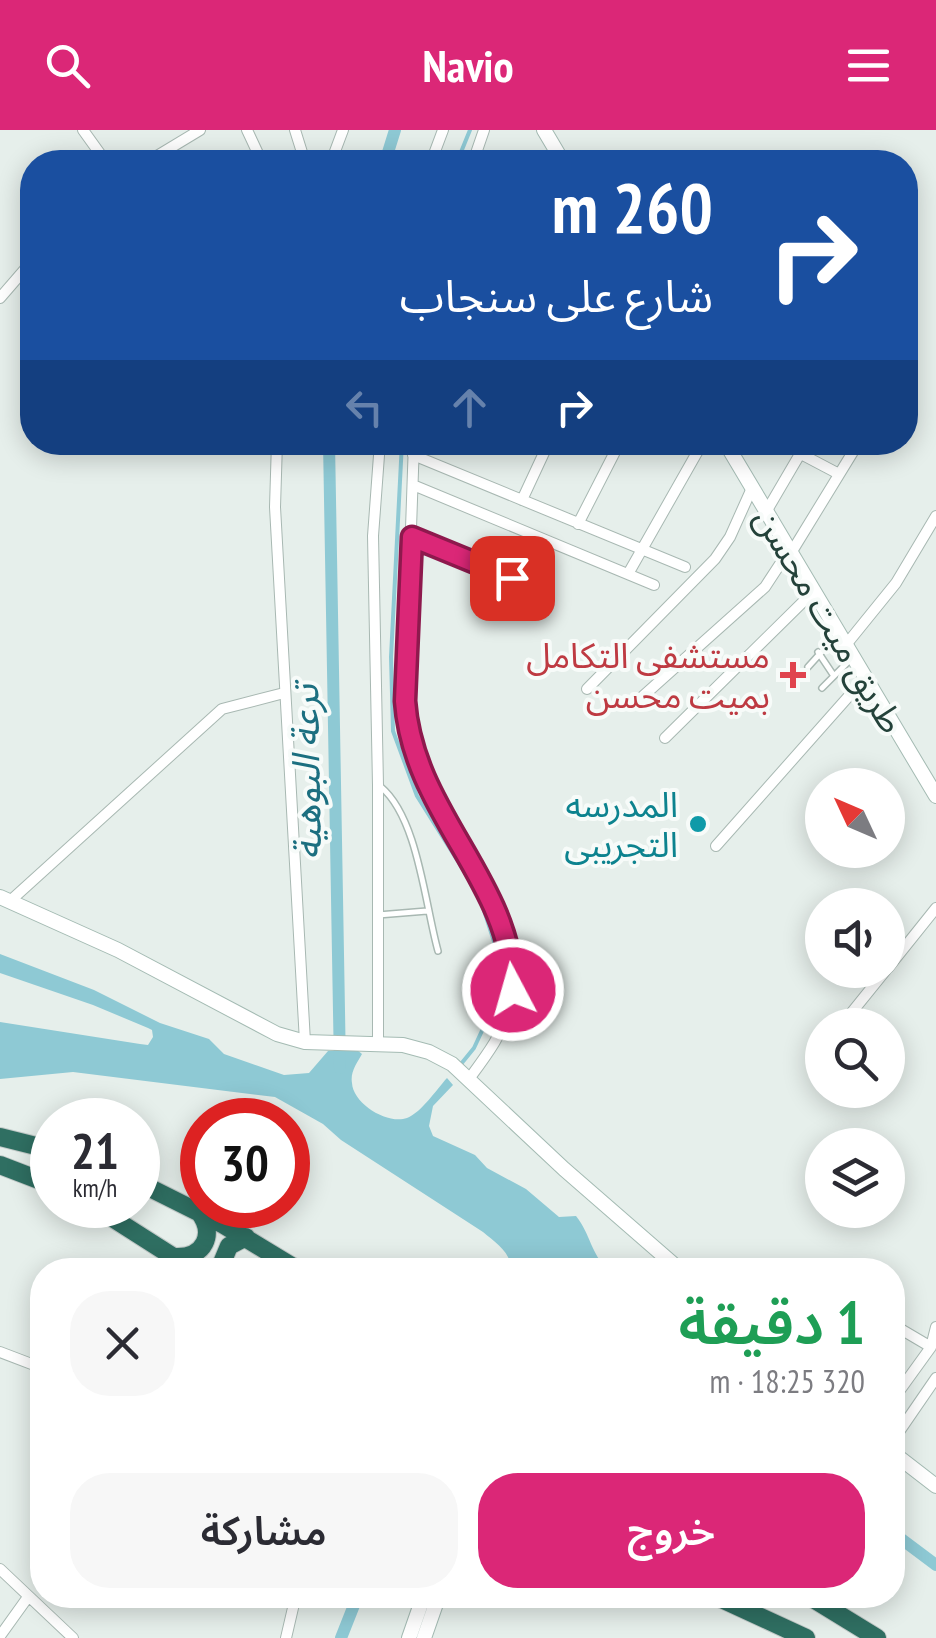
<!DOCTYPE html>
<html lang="ar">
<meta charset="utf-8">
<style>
:root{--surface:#fff;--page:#f7f7f7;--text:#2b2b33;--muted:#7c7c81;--accent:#db2777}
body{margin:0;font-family:"PT Sans Narrow","Noto Sans Arabic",sans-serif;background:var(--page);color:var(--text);direction:rtl;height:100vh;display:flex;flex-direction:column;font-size:38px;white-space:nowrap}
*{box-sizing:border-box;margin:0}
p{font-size:32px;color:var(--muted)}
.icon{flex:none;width:55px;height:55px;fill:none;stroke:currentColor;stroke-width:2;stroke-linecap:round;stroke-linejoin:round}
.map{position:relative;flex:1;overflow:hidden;direction:ltr}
.side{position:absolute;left:30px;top:1128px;width:875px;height:350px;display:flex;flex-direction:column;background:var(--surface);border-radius:40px;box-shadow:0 5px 25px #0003;direction:rtl}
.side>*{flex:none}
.guide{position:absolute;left:20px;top:20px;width:898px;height:305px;border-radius:40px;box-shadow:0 5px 25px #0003;direction:rtl;background:#1a4fa0;color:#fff;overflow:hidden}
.needle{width:65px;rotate:314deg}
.controls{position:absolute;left:805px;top:638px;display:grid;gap:20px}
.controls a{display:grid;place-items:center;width:100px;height:100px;border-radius:50%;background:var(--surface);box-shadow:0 5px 25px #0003;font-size:50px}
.speed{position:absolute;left:30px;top:968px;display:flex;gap:20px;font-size:50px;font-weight:700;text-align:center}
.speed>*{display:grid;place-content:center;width:130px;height:130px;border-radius:50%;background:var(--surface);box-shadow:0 5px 25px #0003;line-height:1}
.speed small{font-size:25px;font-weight:400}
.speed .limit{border:15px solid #d22;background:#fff;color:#111}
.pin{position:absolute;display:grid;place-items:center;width:85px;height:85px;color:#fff;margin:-42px;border-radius:20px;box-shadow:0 5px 15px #0006}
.me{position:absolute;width:110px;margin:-55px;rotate:354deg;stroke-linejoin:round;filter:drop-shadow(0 0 8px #0008)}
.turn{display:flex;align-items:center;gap:35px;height:210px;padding:0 40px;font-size:45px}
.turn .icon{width:130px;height:130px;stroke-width:2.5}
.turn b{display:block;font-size:70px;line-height:85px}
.lanes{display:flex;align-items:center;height:95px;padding:0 40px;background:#0003;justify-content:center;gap:50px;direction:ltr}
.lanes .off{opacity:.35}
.round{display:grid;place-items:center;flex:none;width:105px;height:105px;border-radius:40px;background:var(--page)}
.headline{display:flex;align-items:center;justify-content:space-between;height:170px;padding:0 40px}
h1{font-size:60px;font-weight:600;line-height:75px;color:#1e9e55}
.cta{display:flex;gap:20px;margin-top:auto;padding:20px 40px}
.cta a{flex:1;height:115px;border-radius:40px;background:var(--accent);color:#fff;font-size:40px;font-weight:600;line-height:115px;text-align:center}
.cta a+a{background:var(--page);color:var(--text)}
header{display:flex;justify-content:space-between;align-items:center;height:130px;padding:0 40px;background:var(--accent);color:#fff;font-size:45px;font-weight:600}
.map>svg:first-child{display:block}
.water{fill:#8ec9d4}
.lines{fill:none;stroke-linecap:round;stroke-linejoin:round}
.stream{stroke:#8ec9d4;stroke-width:4}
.canal{stroke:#8ec9d4;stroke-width:12}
.lane-casing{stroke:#a8b8b2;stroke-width:8}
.street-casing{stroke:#a8b8b2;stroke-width:12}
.secondary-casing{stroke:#a4bbb3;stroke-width:16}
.highway-casing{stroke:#c2cac8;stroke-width:20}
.lane{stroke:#fff;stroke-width:5}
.street{stroke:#fff;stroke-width:10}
.secondary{stroke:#fff;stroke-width:14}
.highway{stroke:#2f6f62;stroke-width:18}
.route-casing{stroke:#8e194d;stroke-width:25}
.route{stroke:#db2777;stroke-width:18}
.health-dot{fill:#e0444e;stroke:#f7fbf9;stroke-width:4}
.culture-dot{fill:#0f9aa8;stroke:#f7fbf9;stroke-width:4}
.labels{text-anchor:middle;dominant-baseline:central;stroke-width:8;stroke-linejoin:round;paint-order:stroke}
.street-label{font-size:35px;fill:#24423a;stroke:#f7fbf9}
.health-label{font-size:35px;fill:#be3a42;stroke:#f7fbf9;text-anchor:end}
.culture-label{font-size:35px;fill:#0d838f;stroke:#f7fbf9;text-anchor:end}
.water-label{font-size:38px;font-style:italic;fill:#1c6f80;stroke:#f7fbf9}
</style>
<header><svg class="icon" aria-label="menu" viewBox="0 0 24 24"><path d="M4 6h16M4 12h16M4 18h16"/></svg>Navio<svg class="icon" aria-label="search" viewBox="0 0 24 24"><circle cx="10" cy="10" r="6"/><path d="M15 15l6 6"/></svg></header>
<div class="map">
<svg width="936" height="1508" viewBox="0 0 936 1508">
<rect width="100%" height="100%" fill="#e6efeb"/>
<!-- water -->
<path class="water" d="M0 824 94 860 160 893 209 909 224 924 284 945 309 943 328 921 357 920 362 924C357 933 350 942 352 953 353 974 388 995 407 988 422 982 436 960 447 948L453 955 433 976 429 996 433 1006 475 1025 487 1038 526 1059 559 1087 576 1086C591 1105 590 1122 608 1140H511C511 1122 496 1113 483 1102L341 1010 323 994 275 967 73 942 0 949V892L140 914 148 915 153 907 152 900 148 898 93 875 0 843Z"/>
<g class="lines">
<!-- stream -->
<path class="stream" d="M457 32 470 0
M402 312 391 527 393 601 417 666 479 765 506 849 474 918 461 934"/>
<!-- canal -->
<path class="canal" d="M385 32 395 0
M329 312 340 938
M892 1402 936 1435
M341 1508 358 1465"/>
<!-- lane casing -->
<g class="lane-casing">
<path id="lane" d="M818 522 834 546
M808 537 836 506
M822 558 850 530
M381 657C418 688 425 775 438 821
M378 785 427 781"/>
</g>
<!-- street casing -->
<g class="street-casing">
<path id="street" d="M83 0 106 32
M247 0 262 32
M295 0 305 32
M147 32 200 0
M331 32 343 0
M431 32 443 0
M473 32 484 0
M0 168 32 131
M277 312 275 377 305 912
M414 312 405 571C407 599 413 627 425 652 456 722 530 794 510 876 503 904 486 926 469 949
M801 324 839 344
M413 325 685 437
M413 355 654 455
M522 370 549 312
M766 382 807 312
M578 394 620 312
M412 407 546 462
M791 423 859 312
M628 444 703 312
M845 516 896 453 936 386
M587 559 715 429 730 407 752 358
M642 567 765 457 782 431 786 416
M665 608 813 462
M716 716 864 549
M9 772 222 579 284 563
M888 838 936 778
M844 892 886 840
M378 913V655L373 406 380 312
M892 1194 931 1217
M0 1222 42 1238
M892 1271 931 1217 936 1197
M892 1312 936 1248
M0 1439 73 1508
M0 1506 28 1467
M286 1508 296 1465"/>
</g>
<!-- secondary casing -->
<g class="secondary-casing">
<path id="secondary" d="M544 0 563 32
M725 312 936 666
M0 767 118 820 277 904 305 912 403 915 429 922 452 934 564 1039 680 1140
M892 1322 936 1356
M409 1508 424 1465
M424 1508 439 1465"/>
</g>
<!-- highway casing -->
<g class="highway-casing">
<path id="highway" d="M0 1007 52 1020
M0 1035 52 1055
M138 1052 224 1095 298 1140
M92 1075 194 1140
M176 1127C204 1128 216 1104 199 1082
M219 1140 229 1116 246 1107
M713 1465 806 1508
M807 1465 877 1508"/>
</g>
<!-- lane -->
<use href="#lane" class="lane"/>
<!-- street -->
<use href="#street" class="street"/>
<!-- secondary -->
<use href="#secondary" class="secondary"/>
<!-- highway -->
<use href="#highway" class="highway"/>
</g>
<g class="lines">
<!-- route casing -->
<g class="route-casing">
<path id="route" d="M512 448 412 407 405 571C413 684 513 752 513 860"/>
</g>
<!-- route -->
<use href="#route" class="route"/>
</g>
<!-- markers -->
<path class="health-dot" d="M788 530h10v10h10v10h-10v10h-10v-10h-10v-10h10z"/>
<circle class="culture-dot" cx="698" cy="694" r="10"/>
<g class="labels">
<!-- street labels -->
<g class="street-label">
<text transform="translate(830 490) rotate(59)">طريق ميت محسن</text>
</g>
<!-- health labels -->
<g class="health-label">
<text x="770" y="525">مستشفى التكامل<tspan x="770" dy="40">بميت محسن</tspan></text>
</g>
<!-- culture labels -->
<g class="culture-label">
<text x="678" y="674">المدرسه<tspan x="678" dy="40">التجريبى</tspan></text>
</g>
<!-- water labels -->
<g class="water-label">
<text transform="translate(305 642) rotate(-91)">ترعة البوهية</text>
</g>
</g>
</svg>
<div class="controls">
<a><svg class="needle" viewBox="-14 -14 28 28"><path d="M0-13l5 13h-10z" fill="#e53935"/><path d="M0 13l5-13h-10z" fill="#7c7c81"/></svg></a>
<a><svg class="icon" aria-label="sound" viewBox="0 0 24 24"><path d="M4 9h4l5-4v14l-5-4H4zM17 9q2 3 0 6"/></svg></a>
<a><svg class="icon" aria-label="search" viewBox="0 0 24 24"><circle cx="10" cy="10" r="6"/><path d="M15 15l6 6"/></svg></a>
<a><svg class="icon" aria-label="layers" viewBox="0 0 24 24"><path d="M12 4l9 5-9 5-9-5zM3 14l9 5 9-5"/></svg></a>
</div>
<div class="speed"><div>21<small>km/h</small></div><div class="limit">30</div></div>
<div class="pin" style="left:512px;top:448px;background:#d93025"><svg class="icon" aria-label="arrive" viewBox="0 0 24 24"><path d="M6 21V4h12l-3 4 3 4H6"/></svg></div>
<svg class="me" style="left:513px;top:860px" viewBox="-20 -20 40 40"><circle r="17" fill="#db2777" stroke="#fff" stroke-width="3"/><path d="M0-11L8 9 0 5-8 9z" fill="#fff"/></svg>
<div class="guide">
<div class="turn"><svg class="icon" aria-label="right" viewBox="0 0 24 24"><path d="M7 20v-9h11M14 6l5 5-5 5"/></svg><div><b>260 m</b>شارع على سنجاب</div></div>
<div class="lanes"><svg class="icon off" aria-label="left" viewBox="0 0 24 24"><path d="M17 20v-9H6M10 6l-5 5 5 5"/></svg><svg class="icon off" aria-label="ahead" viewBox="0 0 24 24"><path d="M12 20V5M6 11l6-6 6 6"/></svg><svg class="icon" aria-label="right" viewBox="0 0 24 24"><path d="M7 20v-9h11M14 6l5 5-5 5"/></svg></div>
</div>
<section class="side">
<div class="headline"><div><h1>1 دقيقة</h1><p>320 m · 18:25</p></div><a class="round"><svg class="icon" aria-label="close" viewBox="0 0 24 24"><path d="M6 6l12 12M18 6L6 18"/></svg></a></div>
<div class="cta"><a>خروج</a><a>مشاركة</a></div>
</section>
</div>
